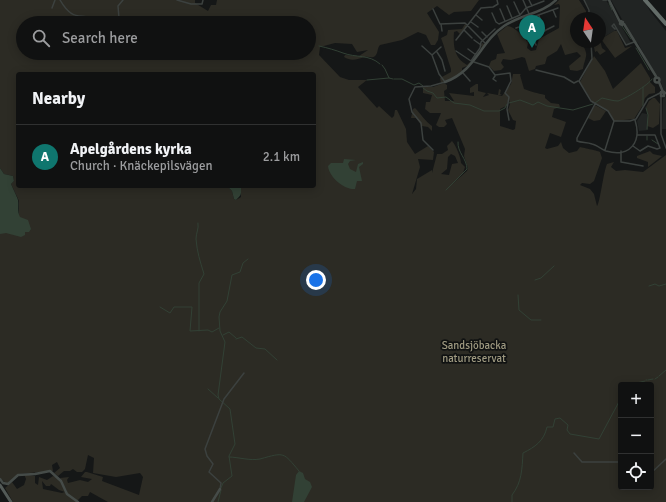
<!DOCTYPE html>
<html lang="en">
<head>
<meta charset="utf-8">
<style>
  :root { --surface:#101111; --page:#191a1a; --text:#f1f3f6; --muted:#9c9d9f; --line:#303131; --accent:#0f766e }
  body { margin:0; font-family:Signika,sans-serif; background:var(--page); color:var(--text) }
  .controls { position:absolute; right:12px; bottom:12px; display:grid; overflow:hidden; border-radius:4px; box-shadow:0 2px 10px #0003 }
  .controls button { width:36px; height:36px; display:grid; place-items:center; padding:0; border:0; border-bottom:1px solid var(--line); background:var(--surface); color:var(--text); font:20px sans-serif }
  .compass { position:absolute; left:570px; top:12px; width:36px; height:36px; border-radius:50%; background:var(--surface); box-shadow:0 2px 10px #0003; rotate:347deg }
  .you { position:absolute; left:316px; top:280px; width:14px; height:14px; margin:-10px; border:3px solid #fff; border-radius:50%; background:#1a73e8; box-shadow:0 0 0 6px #1a73e833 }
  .badge { display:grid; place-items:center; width:26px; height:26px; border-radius:50%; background:var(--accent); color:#fff; font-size:13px; font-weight:700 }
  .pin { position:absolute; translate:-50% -33px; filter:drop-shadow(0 1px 2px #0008) }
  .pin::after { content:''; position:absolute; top:21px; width:14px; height:12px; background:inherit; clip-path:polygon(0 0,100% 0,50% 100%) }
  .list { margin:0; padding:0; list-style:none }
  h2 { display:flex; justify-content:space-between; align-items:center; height:52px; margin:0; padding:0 16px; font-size:17px }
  h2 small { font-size:13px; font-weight:400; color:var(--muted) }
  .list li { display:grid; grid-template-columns:26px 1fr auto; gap:12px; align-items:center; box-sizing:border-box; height:64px; padding:0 16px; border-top:1px solid var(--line) }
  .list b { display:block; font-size:15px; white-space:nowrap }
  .list p { margin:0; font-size:13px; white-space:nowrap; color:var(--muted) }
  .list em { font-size:13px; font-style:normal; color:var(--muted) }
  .icon { flex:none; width:22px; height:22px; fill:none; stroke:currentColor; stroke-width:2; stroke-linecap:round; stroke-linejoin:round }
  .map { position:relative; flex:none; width:666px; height:502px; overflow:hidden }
  .search { position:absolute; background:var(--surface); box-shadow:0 2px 10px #0003; left:16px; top:16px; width:300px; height:44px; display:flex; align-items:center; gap:10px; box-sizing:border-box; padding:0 14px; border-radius:22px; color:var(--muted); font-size:15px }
  .panel { position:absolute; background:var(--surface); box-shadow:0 2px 10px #0003; left:16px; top:72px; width:300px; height:116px; border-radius:4px }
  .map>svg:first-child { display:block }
  .built { fill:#212423 }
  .green { fill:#2c2b24; fill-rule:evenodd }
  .water { fill:#324135 }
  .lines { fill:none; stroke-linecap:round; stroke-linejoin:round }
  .stream { stroke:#324135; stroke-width:1 }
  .street { stroke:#3c413f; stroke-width:1.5 }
  .secondary { stroke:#454b48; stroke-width:2.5 }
  .primary { stroke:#535a57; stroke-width:3 }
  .highway { stroke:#636c68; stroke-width:4 }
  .labels { text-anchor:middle; stroke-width:3.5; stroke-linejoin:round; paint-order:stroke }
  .park-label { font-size:11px; fill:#9f9a81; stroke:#101212 }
</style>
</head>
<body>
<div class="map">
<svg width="666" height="502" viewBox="0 0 666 502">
  <rect width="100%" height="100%" fill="#151717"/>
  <path class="built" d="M584 0H606L631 43 626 45 616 30 600 39V18H589L590 10Z
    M611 0H644L650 11 666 31V92L664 91 659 77 654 73 638 43 635 42Z
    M666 96V129H662L663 99Z
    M642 113 647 114 648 130 639 131 637 121Z"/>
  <path class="green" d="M0 0H195V3L208 11 211 5H216L217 0H479L471 11 454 12 449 15 437 6 427 13 439 32 438 40 435 45H431L426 35 418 32 402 40 380 45C377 48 378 54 375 56 372 59 368 56 365 57 357 59 352 62 344 57L345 55 359 56 368 50 357 52 352 44 335 43 320 47 319 55 340 77 349 80H367L358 87 377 108 379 106 392 118 394 116 395 110H397L406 129 407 142 415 154 428 146 434 152 433 160 418 159 420 167 412 194 416 189 417 179 432 170V173L437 154H442L448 150 447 146 452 141C456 145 461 158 461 163L465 167 463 173 451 185 467 171 468 168 464 156 465 149 452 118 445 120 447 124 444 127H439L436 125 441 113H430L425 109 426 102H430L432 95 423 93V87H433L444 83 447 85V89L444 91 445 101H454L449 93 474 96V92L470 93V88L476 84H478V91L486 93 483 97 489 95 487 93 498 95 499 89 501 90 500 94 502 95H498L502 96 511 84 513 74H521L520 75 524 89C532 92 537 93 545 95V98L551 103 559 104 560 107 554 109 552 117 566 122 561 137 550 133 545 148 547 149 558 146 561 142 563 148 569 153 577 151 580 147C584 148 599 151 600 152L602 158 594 181 590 184 582 183 580 185 590 189 594 194 597 206C600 203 603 174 607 164L614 162 611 167 616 171 625 170 643 172 666 155V502H108L90 492 88 496H82L76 502H13L5 488 12 482 17 489 24 485 26 479 24 474 35 476V483L38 485 39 477 47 480 53 476C60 477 63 485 65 492L59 490 51 484 50 486H46L42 481 43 489 62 493 67 491 60 478 69 477 67 480 68 483 80 480 88 482 92 479 81 477 85 472H87L103 477 102 481 139 495 143 477 140 473 116 477 93 473 94 458 88 455 85 469 82 472H77L73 469 70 471H64L58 476 54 473 60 468 57 462 52 465 53 471 18 474 7 484 0 478V216L6 223 19 215V201L11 184 14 181 13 176 4 174 0 168ZM23 23H309V53H23ZM18 74H314V186H241V197L236 200 234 199 232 191 227 186H18ZM509 99 510 104 508 110 513 120 516 121 515 129 513 130 500 126V109L506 106ZM451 154 455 156 458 163 452 164 449 175 441 174 447 169 448 157ZM621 385H651V487H621Z
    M559 0H579L586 11V18H576V42H581C590 56 585 56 583 69L577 71 570 70 569 66 581 56 577 52 565 55 561 44 557 51 547 57 545 64 536 66 535 69 529 71 525 58 522 57 511 60 503 59 501 63 504 67 501 70 494 71 489 66 491 61 496 59 497 54 505 53 497 34 507 26C514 26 524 37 528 43L527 48 531 51 536 50 539 39 559 28 560 6 559 4 554 5Z
    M465 24 467 26 460 34 457 31 454 32C453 46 454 58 467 65L470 62 472 63 481 49 482 43 486 45 472 64 462 68V73L441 83 440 78 451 72V69C447 58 445 48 441 38L447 35 448 30 462 29Z
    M614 31H617L625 48 632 46 615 58 601 39Z
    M600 40 602 48 606 51 600 55 597 51 595 52 593 42H600Z
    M594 56 605 71 613 89 641 63 650 78V82L655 87V93L649 94 645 98 643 105 634 119 614 121 609 112 592 101 580 82Z
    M653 98H655L660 104 659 124 653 128 647 126 648 115 646 107 649 101Z
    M595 105 606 111 600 120 594 121 588 118Z
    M415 108C421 114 425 121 432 126V131L428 127 422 126 416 118H411L413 109Z
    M650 151 653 154 662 156 648 167V162L637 158V156Z"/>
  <path class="water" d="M344 159 356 160 350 161 348 164 350 169 356 172 358 164 363 162V164L359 167 362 181H357L355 189C344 190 329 177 328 166L331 163H343Z
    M0 168 4 174 13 176 14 181 11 184C12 186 18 199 18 200 19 205 17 211 20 217L28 220 31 229 29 232H25V235L21 237 6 233 0 234Z
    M227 186H241C241 195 242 194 236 200L234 199 232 191Z
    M299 471 303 473 305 479 310 482 312 487 304 502H292L296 475Z"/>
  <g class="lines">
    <path class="stream" d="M609 3 612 10
      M622 26 631 39
      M319 46C328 48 335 50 343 53 356 58 369 54 380 64
      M636 48 649 70
      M382 65 385 69 389 78 393 79
      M394 79H402L414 85 419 83 423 86
      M367 80 389 78
      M423 88 427 91 433 93 437 98 446 97 454 103 470 105 484 111H499L505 108 507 104
      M509 103 520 100 533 105 538 102 547 106 573 110 593 104
      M595 103 602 98C607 99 613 101 618 101 623 100 649 85 652 79
      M643 106V87
      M646 108 648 115 647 129
      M647 136V140
      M652 140 658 144
      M446 190 467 169C467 159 457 152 458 142
      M198 223C199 229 196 233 196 239 197 252 200 261 204 274L199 283V331
      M535 280 541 278 554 266
      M649 286 655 284 659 286 666 284
      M518 295 519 310 531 320H541
      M160 307 170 313 174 307H192L190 331 208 330 212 332 219 328
      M223 335 229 332 236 338
      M236 339 242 337 256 348 265 349 277 360
      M659 376 666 370
      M655 379 658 377
      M646 380H647
      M648 380 653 379
      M628 385 645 381
      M208 389 218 398
      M229 457C238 457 250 461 260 459 285 452 283 452 299 471
      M221 488 223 483 232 476 229 456 235 444 230 409 219 399 218 395 225 342 220 331 219 317 220 312 227 301 232 275 240 272 243 263 248 259
      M218 502 221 490
      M512 502V495C522 482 522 469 523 453 535 447 544 441 547 427H553L555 419 560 418 568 425 567 430 570 434 599 439 621 398"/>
    <path class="street" d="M60 0C75 26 83 9 98 23
      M177 0 191 4H202L203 0
      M523 0 530 16 528 26 536 45
      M529 0 532 6
      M584 0 589 10V18
      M603 0H607
      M514 2 520 15
      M507 6 512 18
      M52 8 55 0
      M526 8 544 1
      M433 9 440 24 465 23 486 44
      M500 9 505 21
      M553 10 556 17
      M492 13 496 22 499 24 520 15 526 8
      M476 15 482 20
      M539 16 545 31
      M530 18 558 8
      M531 20 538 34
      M471 22 478 27
      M116 23 119 18 118 6 123 0
      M441 24 442 31
      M614 24 626 45 634 42
      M614 24 612 26 615 29
      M516 28 528 24
      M464 30 472 38
      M482 32 487 37
      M522 34 530 31
      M532 37 554 26
      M456 40 481 8 493 7 498 4 497 0
      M474 40 481 45
      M528 41 533 39
      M422 46 432 55 439 74 445 82 431 86 415 87 409 99 412 112 421 123 423 140 433 150
      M468 49 476 55
      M456 51 471 61 480 48 481 42 495 29
      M437 52 442 60 445 71
      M123 53 128 57
      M432 55 441 47
      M474 62 489 67 495 75 510 73 511 81 505 93 509 97 507 109 509 120
      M536 70 564 77 574 83 578 81
      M463 73 470 81
      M495 76 493 79 496 81
      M579 81 591 101 608 111 614 121H630L636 119 648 99 660 93
      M579 81 592 59 591 42
      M661 97V134L666 148
      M595 104 577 138V141C582 143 587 142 592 144 597 145 601 149 606 151 630 158 642 142 635 120
      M633 146 640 151 648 146 657 149 660 148 655 135H637
      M605 150 614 121
      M621 151V162L643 166
      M574 453 582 462H621
      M651 473 666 459
      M220 489 221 483 209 472 213 464 207 456 205 449 224 399 244 373"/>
    <path class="secondary" d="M609 0 620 22
      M621 21 623 22 622 25 620 24Z
      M624 24 657 78
      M654.5 80a2.5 2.5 0 1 1 5 0a2.5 2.5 0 1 1-5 0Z
      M445 82C476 71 480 42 504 26 520 15 543 13 556 0
      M659 82 663 92
      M664 92V96H661V92L666 93
      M0 479 3 483 8 484 18 475 35 474 50 471 61 481 67 494 78 502
      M212 502 220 489"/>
    <path class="primary" d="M0 485 11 502"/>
    <path class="highway" d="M645 0 666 24"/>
  </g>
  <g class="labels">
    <g class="park-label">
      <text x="474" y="349">Sandsjöbacka<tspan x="474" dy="13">naturreservat</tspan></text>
    </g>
  </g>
</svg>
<div class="controls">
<button>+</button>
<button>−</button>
<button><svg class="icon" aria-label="locate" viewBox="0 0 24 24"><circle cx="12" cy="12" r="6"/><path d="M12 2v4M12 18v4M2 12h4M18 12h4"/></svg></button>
</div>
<svg class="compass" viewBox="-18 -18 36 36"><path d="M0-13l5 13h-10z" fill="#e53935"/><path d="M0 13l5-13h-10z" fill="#9c9d9f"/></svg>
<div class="you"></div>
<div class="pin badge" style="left:532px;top:48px">A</div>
<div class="search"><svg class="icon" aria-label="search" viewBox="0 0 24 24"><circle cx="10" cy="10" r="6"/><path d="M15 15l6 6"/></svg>Search here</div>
<section class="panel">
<h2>Nearby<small></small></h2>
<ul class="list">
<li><span class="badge">A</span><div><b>Apelgårdens kyrka</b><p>Church · Knäckepilsvägen</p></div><em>2.1 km</em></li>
</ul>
</section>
</div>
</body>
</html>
